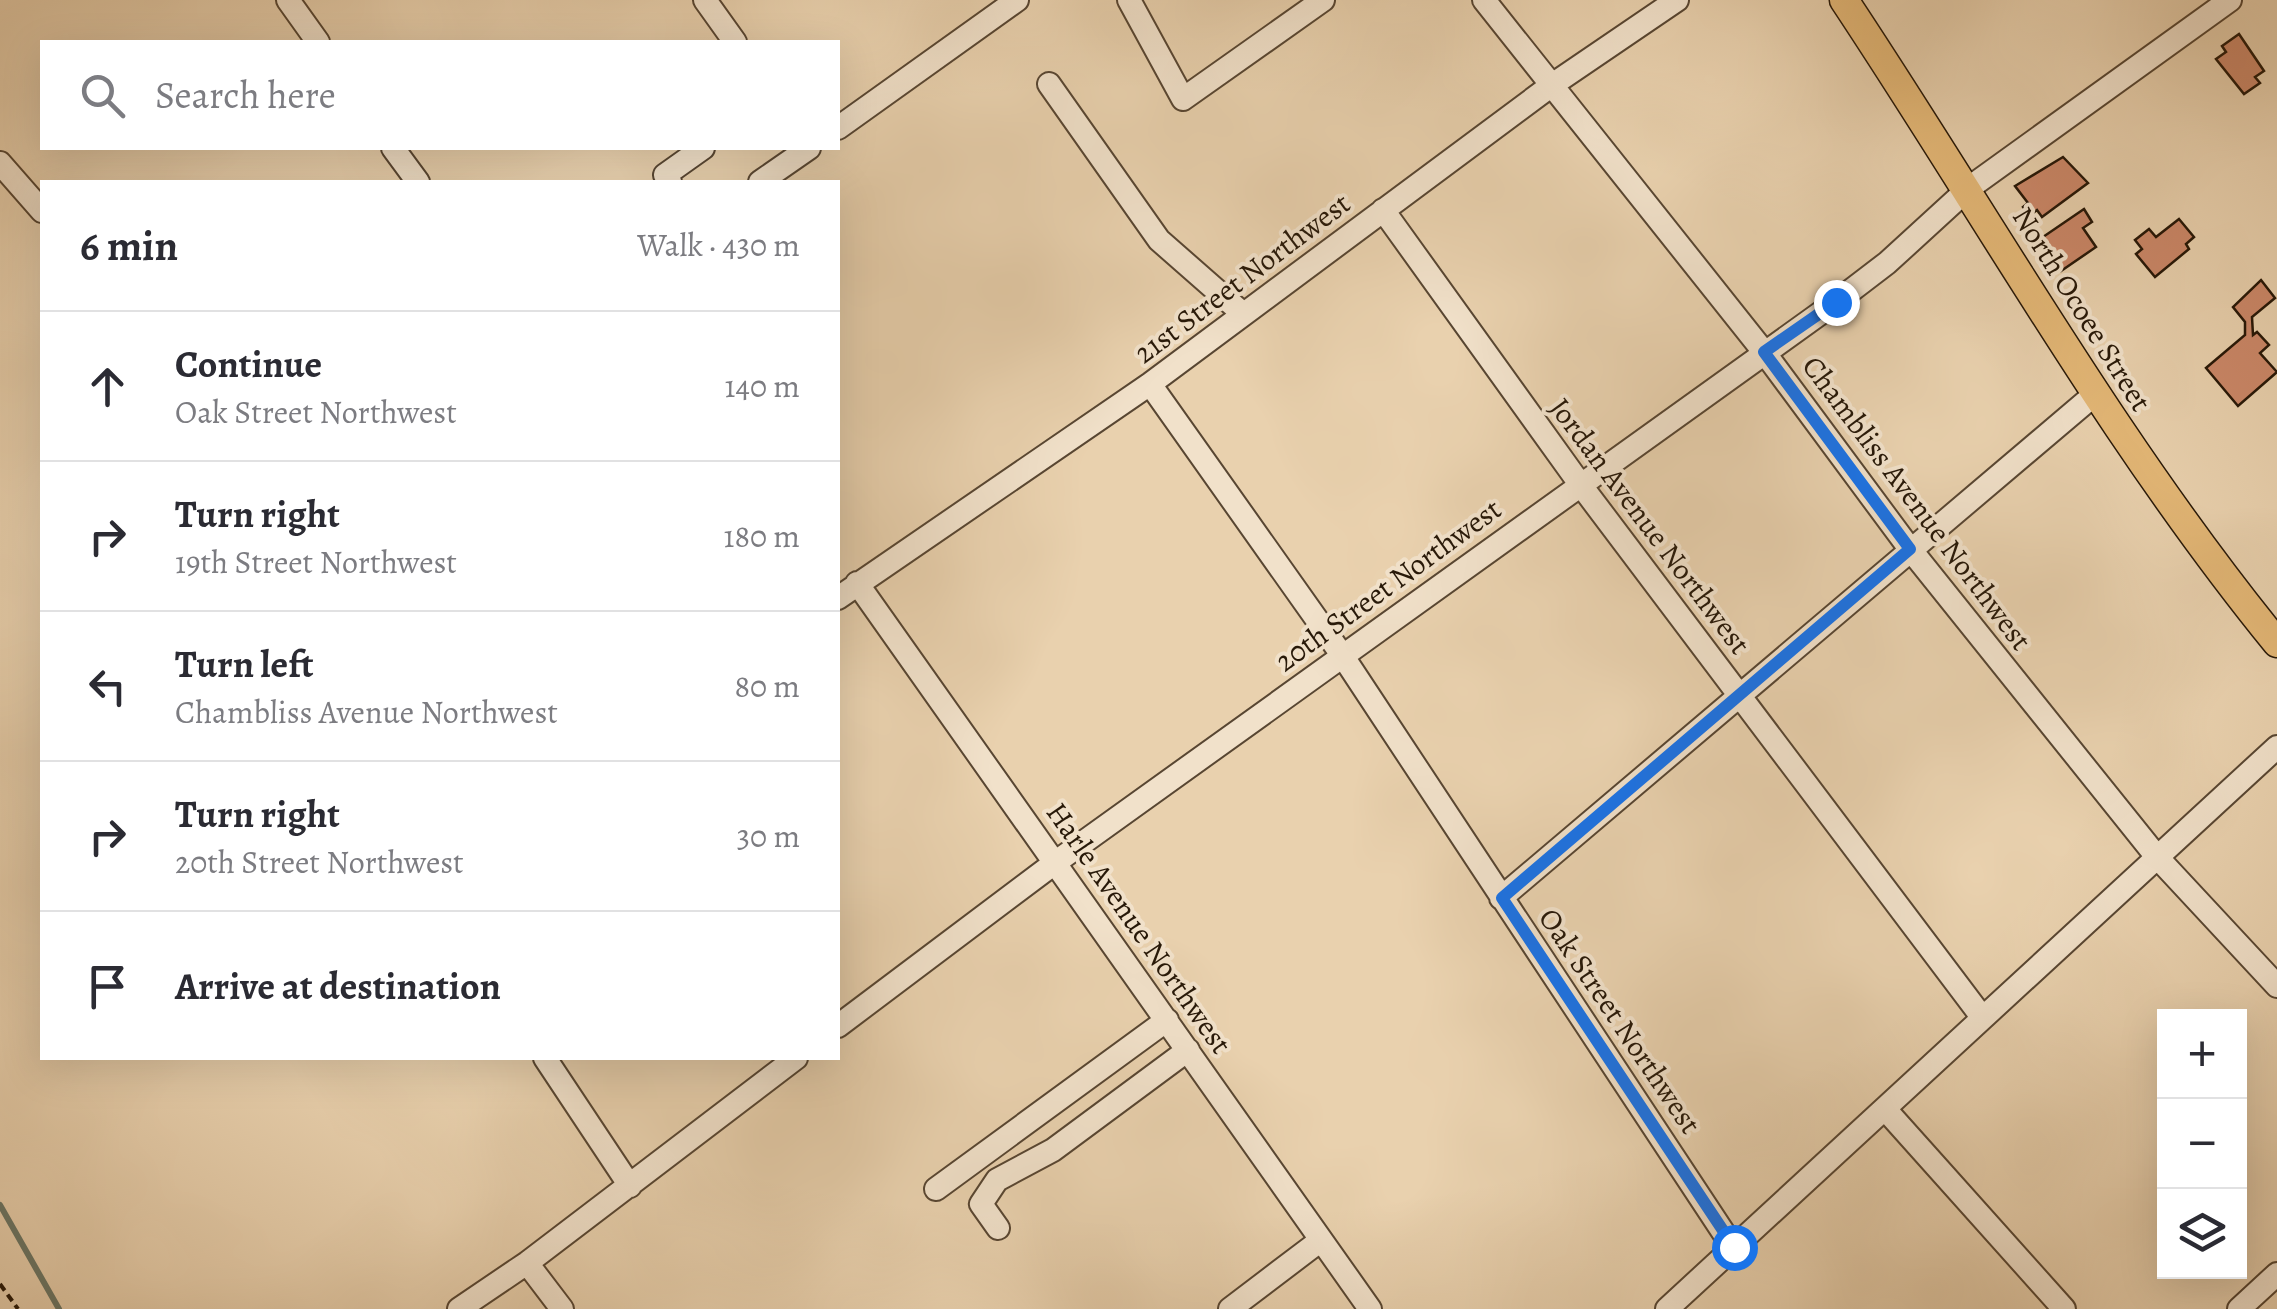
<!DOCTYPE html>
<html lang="en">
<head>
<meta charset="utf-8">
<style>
  :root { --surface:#fff; --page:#f7f7f7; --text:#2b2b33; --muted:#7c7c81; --line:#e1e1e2 }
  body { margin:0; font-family:Alegreya,serif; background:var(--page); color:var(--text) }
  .controls { position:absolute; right:30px; bottom:30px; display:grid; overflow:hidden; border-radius:0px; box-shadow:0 10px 40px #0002 }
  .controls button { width:90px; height:90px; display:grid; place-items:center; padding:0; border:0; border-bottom:2px solid var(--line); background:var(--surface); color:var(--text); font:50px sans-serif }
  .stop { position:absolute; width:30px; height:30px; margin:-22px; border:8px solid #1a73e8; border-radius:50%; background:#fff }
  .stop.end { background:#1a73e8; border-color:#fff; box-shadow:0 2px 10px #0008 }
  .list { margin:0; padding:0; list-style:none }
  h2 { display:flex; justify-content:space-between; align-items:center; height:130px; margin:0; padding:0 40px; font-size:42px }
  h2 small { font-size:32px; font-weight:400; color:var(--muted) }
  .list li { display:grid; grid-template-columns:65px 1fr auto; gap:30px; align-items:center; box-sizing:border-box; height:150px; padding:0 40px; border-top:2px solid var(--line) }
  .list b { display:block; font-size:38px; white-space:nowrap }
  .list p { margin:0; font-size:32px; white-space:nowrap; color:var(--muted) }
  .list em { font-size:32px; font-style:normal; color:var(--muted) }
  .icon { flex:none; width:55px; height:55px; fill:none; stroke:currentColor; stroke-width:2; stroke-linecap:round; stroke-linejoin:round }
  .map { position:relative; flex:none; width:2277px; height:1309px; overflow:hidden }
  .search { position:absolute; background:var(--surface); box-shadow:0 10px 40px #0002; left:40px; top:40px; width:800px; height:110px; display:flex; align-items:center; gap:25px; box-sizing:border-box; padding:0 35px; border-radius:0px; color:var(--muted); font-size:38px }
  .panel { position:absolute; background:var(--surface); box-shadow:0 10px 40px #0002; left:40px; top:180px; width:800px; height:880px; border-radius:0px }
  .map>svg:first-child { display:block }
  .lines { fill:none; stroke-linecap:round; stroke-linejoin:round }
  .stream { stroke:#6b7767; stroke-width:6 }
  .building { fill:#cb8869; stroke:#271808; stroke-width:2.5 }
  .minor-casing { stroke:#584632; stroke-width:26 }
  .major-casing { stroke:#271808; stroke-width:31 }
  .path { stroke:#271808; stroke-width:4; stroke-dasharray:8 5; stroke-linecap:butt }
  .minor { stroke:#f1e1ca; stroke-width:22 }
  .major { stroke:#e4b877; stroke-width:28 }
  .route { stroke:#1a73e8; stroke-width:12 }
  .labels { text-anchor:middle; stroke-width:8; stroke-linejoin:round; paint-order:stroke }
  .street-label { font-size:30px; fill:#271808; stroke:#f1e1ca }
</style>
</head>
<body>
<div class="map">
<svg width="2277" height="1309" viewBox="0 0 2277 1309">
  <rect width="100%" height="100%" fill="#e9d1ae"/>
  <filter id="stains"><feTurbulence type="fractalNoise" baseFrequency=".002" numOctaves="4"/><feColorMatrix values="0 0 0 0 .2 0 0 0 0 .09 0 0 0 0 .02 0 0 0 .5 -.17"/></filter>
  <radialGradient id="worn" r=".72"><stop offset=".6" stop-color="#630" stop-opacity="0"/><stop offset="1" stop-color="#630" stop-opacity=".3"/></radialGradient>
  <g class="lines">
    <path class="stream" d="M0 1205 59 1309"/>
  </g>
  <path class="building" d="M2239 34 2264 71 2255 77 2260 83 2244 94 2216 59 2226 52 2222 46Z
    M2063 157 2088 183 2042 217 2037 210 2029 216 2023 207 2028 203 2015 186Z
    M2084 209 2092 222 2083 228 2096 247 2061 271 2040 239Z
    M2179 219 2194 237 2186 244 2189 249 2155 277 2136 254 2142 249 2135 240 2149 229 2156 237Z
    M2261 280 2275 298 2252 317 2253 335 2257 332 2269 345 2260 353 2277 372 2238 406 2206 368 2245 335V322L2233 307Z"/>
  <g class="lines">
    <defs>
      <path id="minor" d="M288 0 318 42
        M705 0 735 42
        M1129 0 1183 99 1323 0
        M1484 0 1764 352 1910 549 2157 857 2277 986
        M1049 84 1159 240 1241 312
        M838 128 1017 0
        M393 148 418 182
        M0 163 42 211
        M670 182 665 175 703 148
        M760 182 809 148
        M1383 210 1580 484 1982 1017
        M1150 384 1342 655 1733 1247
        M857 583 1370 1309
        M838 598 1150 384 1552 85 1677 0
        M1501 898 2094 395
        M838 1026 1056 862 1836 302 1887 263 1969 188 2230 0
        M545 1058 630 1186
        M1885 1109 2064 1309
        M936 1189 1167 1020
        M998 1228 981 1204 997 1180 1053 1150 1188 1050
        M527 1263 562 1309
        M459 1309 527 1263 796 1058
        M1230 1309 1321 1240
        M1667 1309 2277 747
        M2239 1309 2277 1274"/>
      <path id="major" d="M1844 0C1987 215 2113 442 2277 643"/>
    </defs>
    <use href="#minor" class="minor-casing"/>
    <use href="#major" class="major-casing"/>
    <path class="path" d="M0 1284 18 1309"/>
    <use href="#minor" class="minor"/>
    <use href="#major" class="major"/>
  </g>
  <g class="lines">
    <path class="route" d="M1734 1247 1502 898 1910 549 1764 352 1836 302"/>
  </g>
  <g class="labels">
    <g class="street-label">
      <text transform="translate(1242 278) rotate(-37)" y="10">21st Street Northwest</text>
      <text transform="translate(2082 309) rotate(58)" y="10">North Ocoee Street</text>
      <text transform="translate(1917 503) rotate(53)" y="10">Chambliss Avenue Northwest</text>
      <text transform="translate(1650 526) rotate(53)" y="10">Jordan Avenue Northwest</text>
      <text transform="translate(1388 585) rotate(-36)" y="10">20th Street Northwest</text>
      <text transform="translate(1139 928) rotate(55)" y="10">Harle Avenue Northwest</text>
      <text transform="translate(1620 1021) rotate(56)" y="10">Oak Street Northwest</text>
    </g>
  </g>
  <rect width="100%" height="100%" filter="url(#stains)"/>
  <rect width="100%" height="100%" fill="url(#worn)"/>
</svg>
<div class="controls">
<button>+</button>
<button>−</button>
<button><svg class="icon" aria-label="layers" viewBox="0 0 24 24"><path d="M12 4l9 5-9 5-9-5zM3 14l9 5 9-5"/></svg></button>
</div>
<div class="stop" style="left:1734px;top:1247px"></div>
<div class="stop end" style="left:1836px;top:302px"></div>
<div class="search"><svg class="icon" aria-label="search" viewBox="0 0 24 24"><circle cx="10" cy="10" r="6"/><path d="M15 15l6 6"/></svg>Search here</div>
<section class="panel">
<h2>6 min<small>Walk · 430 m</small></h2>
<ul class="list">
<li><svg class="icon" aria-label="ahead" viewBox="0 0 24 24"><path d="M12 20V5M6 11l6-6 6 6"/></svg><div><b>Continue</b><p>Oak Street Northwest</p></div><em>140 m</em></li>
<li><svg class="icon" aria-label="right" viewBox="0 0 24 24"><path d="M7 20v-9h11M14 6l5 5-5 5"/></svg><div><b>Turn right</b><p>19th Street Northwest</p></div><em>180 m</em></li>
<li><svg class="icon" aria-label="left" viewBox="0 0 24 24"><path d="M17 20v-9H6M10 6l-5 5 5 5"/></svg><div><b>Turn left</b><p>Chambliss Avenue Northwest</p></div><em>80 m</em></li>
<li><svg class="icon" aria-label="right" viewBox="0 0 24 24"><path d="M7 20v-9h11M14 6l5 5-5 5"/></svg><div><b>Turn right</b><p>20th Street Northwest</p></div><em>30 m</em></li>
<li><svg class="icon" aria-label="arrive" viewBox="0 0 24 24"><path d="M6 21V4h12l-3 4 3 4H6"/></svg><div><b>Arrive at destination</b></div></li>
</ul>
</section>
</div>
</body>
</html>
